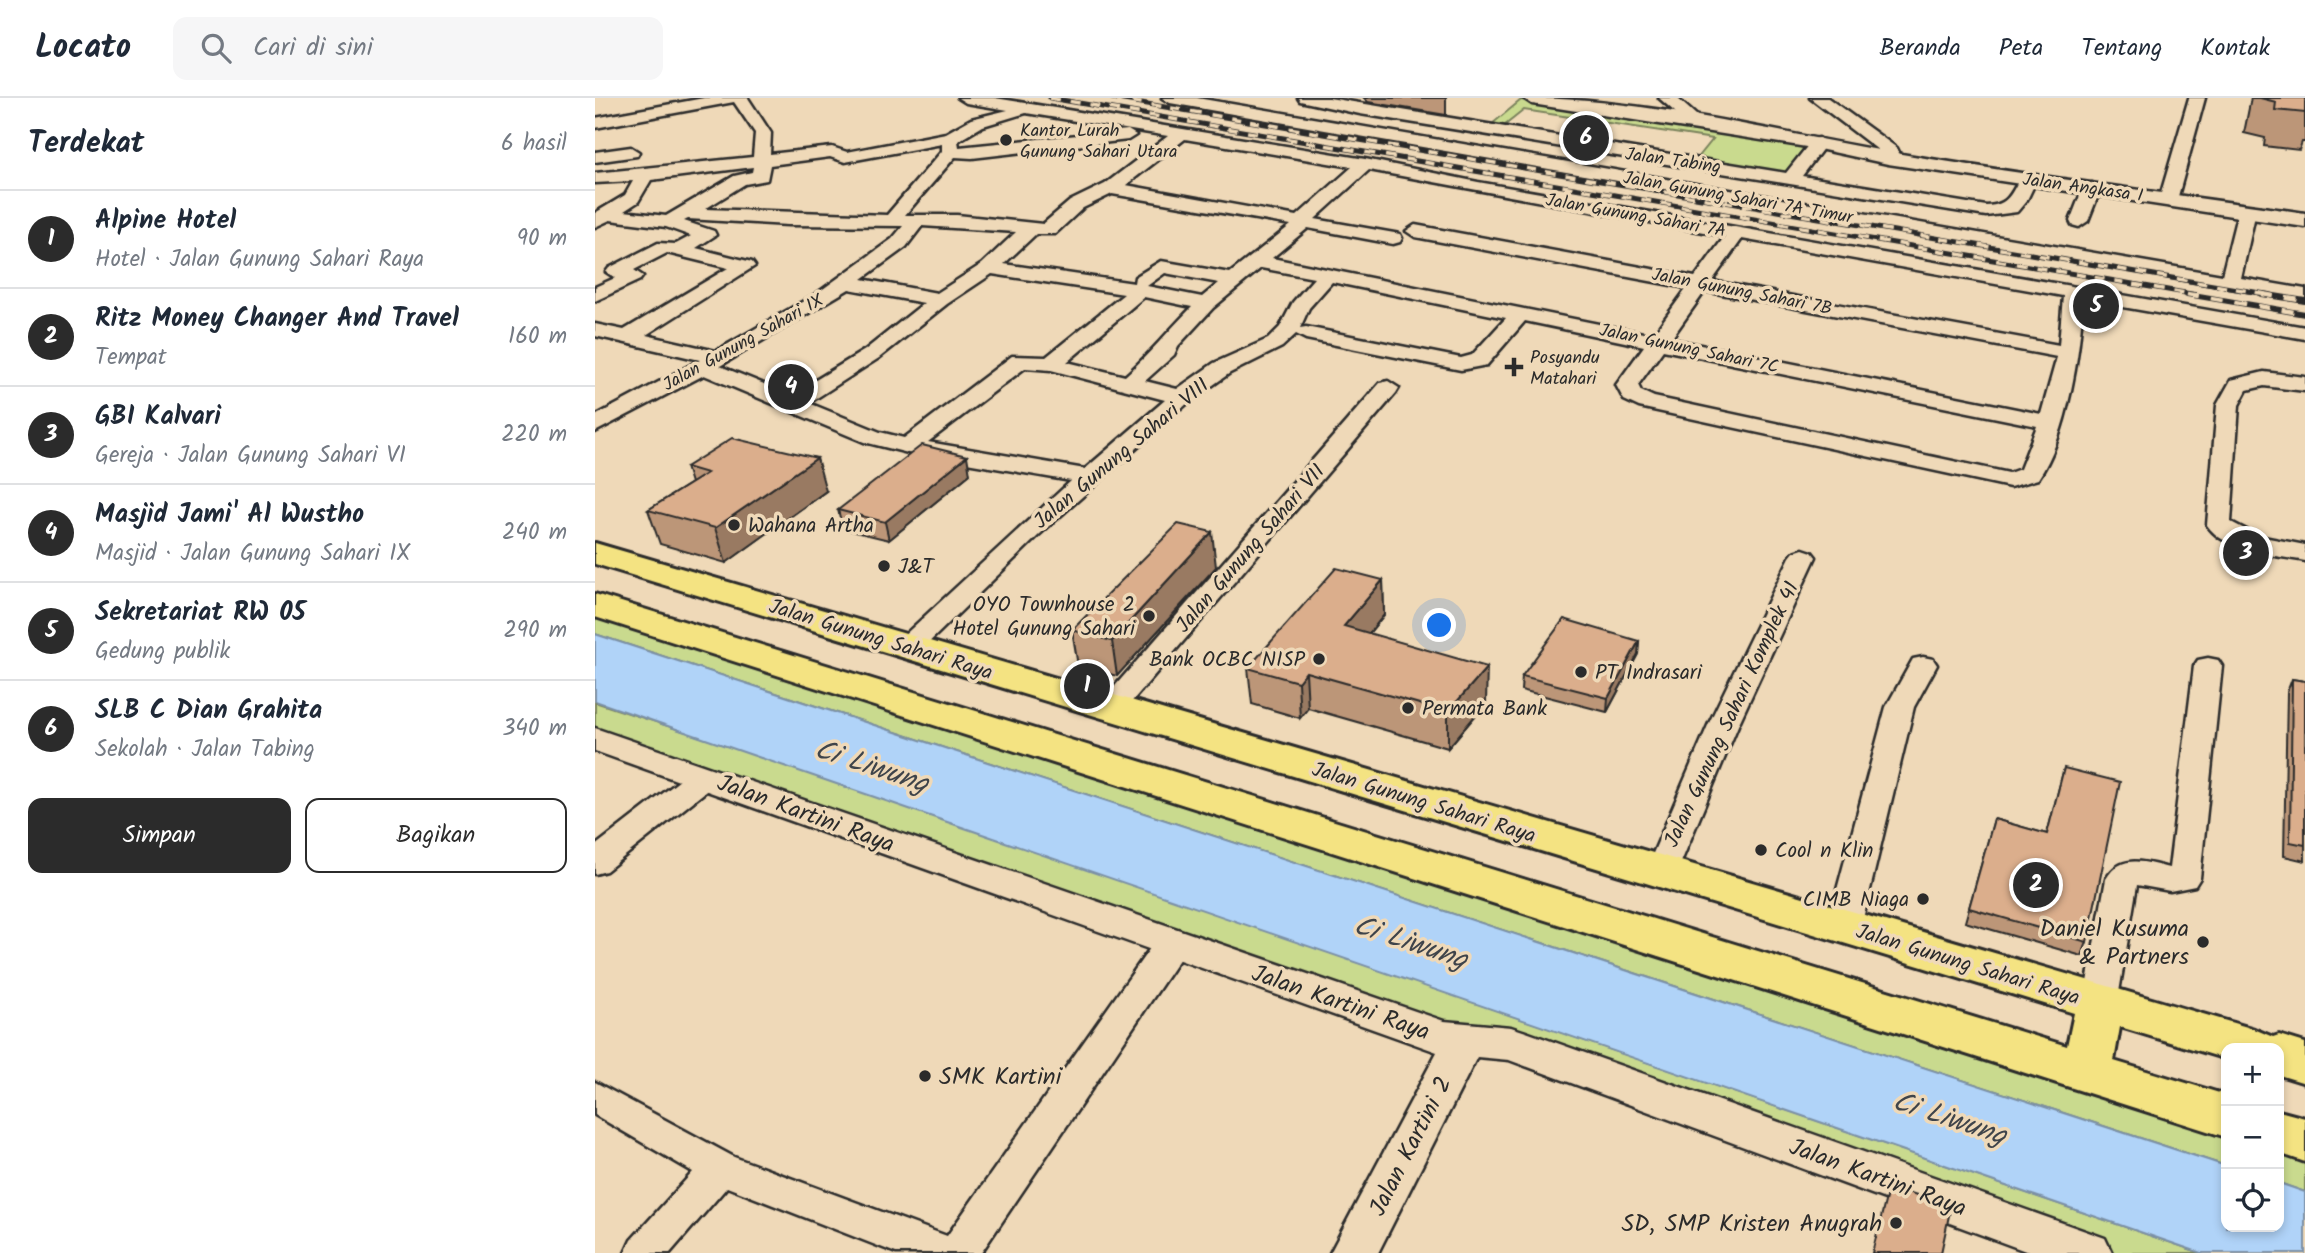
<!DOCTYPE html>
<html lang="id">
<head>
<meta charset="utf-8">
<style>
  :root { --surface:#fff; --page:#f6f6f7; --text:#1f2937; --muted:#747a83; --line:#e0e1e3; --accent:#2b2b2b }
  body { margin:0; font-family:Kalam,sans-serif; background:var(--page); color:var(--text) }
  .controls { position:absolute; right:21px; bottom:21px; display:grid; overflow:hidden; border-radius:14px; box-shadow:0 4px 10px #0003 }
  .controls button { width:63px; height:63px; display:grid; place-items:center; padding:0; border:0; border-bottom:2px solid var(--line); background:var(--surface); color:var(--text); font:35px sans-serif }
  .you { position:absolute; left:845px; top:528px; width:24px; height:24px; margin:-18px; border:5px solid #fff; border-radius:50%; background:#1a73e8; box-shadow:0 0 0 10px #1a73e833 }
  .badge { display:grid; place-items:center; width:46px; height:46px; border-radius:50%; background:var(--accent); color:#fff; font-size:23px; font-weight:700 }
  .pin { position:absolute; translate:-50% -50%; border:4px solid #fff; box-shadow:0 2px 7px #0006 }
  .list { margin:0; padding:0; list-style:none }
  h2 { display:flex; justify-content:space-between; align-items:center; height:91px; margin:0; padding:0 28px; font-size:30px }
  h2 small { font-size:23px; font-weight:400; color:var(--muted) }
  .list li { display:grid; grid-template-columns:46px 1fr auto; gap:21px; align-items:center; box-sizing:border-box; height:98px; padding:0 28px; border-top:2px solid var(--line) }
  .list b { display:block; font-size:26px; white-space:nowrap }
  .list p { margin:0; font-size:23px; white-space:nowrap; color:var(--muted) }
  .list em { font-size:23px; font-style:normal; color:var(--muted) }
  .actions { display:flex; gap:14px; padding:21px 28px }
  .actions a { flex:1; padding:16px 0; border:2px solid var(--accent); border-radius:14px; text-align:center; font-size:24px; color:var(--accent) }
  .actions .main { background:var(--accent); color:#fff }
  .icon { flex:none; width:38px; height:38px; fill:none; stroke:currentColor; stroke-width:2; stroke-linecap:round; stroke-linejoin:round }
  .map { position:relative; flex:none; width:1710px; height:1155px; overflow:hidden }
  header { display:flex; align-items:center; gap:42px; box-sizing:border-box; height:98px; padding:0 35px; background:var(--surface); border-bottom:2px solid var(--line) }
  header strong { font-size:33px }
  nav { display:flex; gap:38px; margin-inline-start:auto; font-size:24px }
  .search { width:490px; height:63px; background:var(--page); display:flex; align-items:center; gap:18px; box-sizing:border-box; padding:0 24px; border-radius:14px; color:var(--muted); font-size:26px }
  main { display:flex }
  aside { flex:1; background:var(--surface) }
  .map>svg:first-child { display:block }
  .green { fill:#c9da8e; stroke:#7a825c; stroke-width:2 }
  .water { fill:#b0d3f8; stroke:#7b90a6; stroke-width:2 }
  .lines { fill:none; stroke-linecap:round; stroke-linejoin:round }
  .minor-casing { stroke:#2b2b2b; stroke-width:5 }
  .tertiary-casing { stroke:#2b2b2b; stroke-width:5 }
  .primary-casing { stroke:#2b2b2b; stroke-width:6 }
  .minor { fill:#efd9b8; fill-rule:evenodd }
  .tertiary { fill:#efd9b8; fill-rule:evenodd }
  .primary { fill:#f4e382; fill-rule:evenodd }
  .rail-far1-casing { stroke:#2b2b2b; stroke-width:5 }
  .rail-casing { stroke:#2b2b2b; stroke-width:6 }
  .rail-far1 { stroke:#efd9b8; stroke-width:3.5; stroke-dasharray:10; stroke-linecap:butt }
  .rail { stroke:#efd9b8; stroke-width:4.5; stroke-dasharray:12; stroke-linecap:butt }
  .wall { fill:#bc9678; stroke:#2b2b2b; stroke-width:2 }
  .shaded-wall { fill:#997a62; stroke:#2b2b2b; stroke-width:2 }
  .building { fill:#dbae8c; stroke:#2b2b2b; stroke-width:2 }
  .poi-dot { fill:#2b2b2b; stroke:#efd9b8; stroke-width:2.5 }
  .labels { text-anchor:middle; stroke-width:7; stroke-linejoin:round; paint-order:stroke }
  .far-poi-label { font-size:18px; fill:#2b2b2b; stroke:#efd9b8; text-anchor:start }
  .far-street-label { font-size:18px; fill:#2b2b2b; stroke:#efd9b8 }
  .street-label { font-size:21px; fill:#2b2b2b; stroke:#efd9b8 }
  .poi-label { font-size:21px; fill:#2b2b2b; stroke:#efd9b8; text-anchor:start }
  .near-street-label { font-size:24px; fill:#2b2b2b; stroke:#efd9b8 }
  .near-poi-label { font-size:24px; fill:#2b2b2b; stroke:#efd9b8; text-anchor:end }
  .near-water-label { font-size:28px; font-style:italic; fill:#3f444a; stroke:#efd9b8 }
</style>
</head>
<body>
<header>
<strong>Locato</strong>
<div class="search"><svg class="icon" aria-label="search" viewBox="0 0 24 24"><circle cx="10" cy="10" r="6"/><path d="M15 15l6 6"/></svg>Cari di sini</div>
<nav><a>Beranda</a><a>Peta</a><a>Tentang</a><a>Kontak</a></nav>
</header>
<main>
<aside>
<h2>Terdekat<small>6 hasil</small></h2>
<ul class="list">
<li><span class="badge">1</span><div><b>Alpine Hotel</b><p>Hotel · Jalan Gunung Sahari Raya</p></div><em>90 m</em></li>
<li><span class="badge">2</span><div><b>Ritz Money Changer And Travel</b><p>Tempat</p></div><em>160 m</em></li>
<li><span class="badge">3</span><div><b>GBI Kalvari</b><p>Gereja · Jalan Gunung Sahari VI</p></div><em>220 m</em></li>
<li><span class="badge">4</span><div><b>Masjid Jami' Al Wustho</b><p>Masjid · Jalan Gunung Sahari IX</p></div><em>240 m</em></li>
<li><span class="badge">5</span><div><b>Sekretariat RW 05</b><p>Gedung publik</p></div><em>290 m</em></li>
<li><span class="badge">6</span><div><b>SLB C Dian Grahita</b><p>Sekolah · Jalan Tabing</p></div><em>340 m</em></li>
</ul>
<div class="actions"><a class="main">Simpan</a><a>Bagikan</a></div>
</aside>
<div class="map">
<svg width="1710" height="1155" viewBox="0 0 1710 1155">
  <rect width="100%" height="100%" fill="#efd9b8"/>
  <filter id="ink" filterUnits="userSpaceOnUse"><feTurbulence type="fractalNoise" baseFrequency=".0143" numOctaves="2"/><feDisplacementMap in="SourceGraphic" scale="14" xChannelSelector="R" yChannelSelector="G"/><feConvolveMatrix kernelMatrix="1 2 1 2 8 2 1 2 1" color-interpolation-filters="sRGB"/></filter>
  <g filter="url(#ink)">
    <path class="green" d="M926 2 1213 45 1190 75 1102 61 1118 41 929 12 909 28 897 26Z
      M0 507 1631 1018V1068L0 536Z
      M0 604 161 657 1606 1155H1493L0 641Z
      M1684 1034 1710 1042V1094L1684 1085Z"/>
    <path class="water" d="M0 536 1631 1068V1129H1684V1085L1710 1094V1155H1606L0 603Z"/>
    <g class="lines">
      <defs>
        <path id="minor" d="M109 0H153L176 35 175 56 237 49 252 54 351 35 376 21 413 12 371 5 363 0H400L770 61 883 84 1710 229V241L1488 202C1485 253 1473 338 1443 381L1415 389 1044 309 1029 302 1021 287 1049 248 930 223 892 267 866 272 711 241 701 236 687 249 635 275 594 304 444 437 323 555H303L299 549 303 543 476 383 313 355 269 344 109 277 0 334V318L105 262 0 238V226L29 232 133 170 72 155 39 172 48 178 45 182 0 203V189L20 180 11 174 14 170 63 145 81 146 96 138 71 129 15 122 0 129V115L30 97 38 83 0 85V75L158 59 160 35 139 4 0 30V20ZM431 15 573 38 510 86 475 103 448 126 362 117H310L360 59 377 60 533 42 541 37 533 32 364 49 363 43 388 28ZM590 41 757 69 702 118 531 87ZM347 46V53L292 117 110 111 150 86 172 82 175 67 235 59 250 64ZM158 69 157 74 139 78 71 118 29 113 43 104 56 82ZM774 72 1130 138 1100 179 820 127 811 133 820 139 1092 190 1058 237 677 160 713 130 798 146 805 144 807 140 805 136 720 121ZM517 96 696 127 635 175 566 163 540 179 539 185 409 166 441 136H460L488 110ZM93 121 193 127 308 128 297 141 221 196 121 253 51 237 160 168 157 164 101 150 121 137 119 133 89 123ZM327 128 421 134 387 166 342 195 267 181 311 149ZM1147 141 1468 198 1464 247 1117 183ZM666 170 719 180 698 204 685 229 673 241 619 265 582 291 550 283 579 257 583 248 618 210ZM570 175 624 185 607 199 552 188ZM397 176 529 196 451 259 417 258 309 340 285 334 214 305 284 260 352 206ZM737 184 911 220 877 257 866 260 711 229 705 230 714 210ZM254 191 329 205 270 252 196 297 125 268ZM1110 193 1462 259 1446 316 1076 241ZM549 199 597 209C573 233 555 256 530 278L472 264ZM1068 252 1442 328 1425 371 1414 375 1059 299 1046 293 1043 287ZM430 270 456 272 570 302 490 371 333 344Z
          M567 0H602L1627 177 1643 113 1652 108 1661 113 1646 180 1710 191V203L575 5Z
          M703 0H734L1191 75 1218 41 1224 40 1232 45 1207 78 1391 108C1415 107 1415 96 1427 77H1439L1442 81 1432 102 1422 114 1391 118 765 16 705 3Z
          M1064 0H1082L1110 25 1102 30 1096 28Z
          M1215 0H1233L1302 50 1304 54 1299 64H1287L1284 60 1287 55Z
          M1594 0H1610L1582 102 1573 107 1564 102Z
          M36 49 44 54 42 58 0 64V54Z
          M1497 85 1506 90 1493 123 1484 129 1477 127 1475 123 1488 90Z
          M1669 274 1710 279V293L1669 288 1652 292 1644 307 1636 424 1663 438 1710 447V463C1680 457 1631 455 1612 427L1622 307 1636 282Z
          M793 283 804 290 801 295 526 616 516 619 506 616 502 610 506 604 785 285Z
          M1208 451 1217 454 1221 459 1144 625 1082 774 1077 782 1066 785 1055 782 1050 774 1114 625 1195 459 1199 454Z
          M1328 559 1338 561 1342 567 1319 609 1266 829 1261 838 1249 841 1237 838 1232 829 1291 609 1318 561Z
          M1613 560 1623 562 1627 568 1605 780 1600 788 1575 793 1542 787 1522 906 1517 915 1505 919 1493 915 1488 906 1511 781C1526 755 1550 764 1574 770L1599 568 1603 562Z
          M109 669 120 672 124 679 120 686 11 773 0 776V748L98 672Z
          M577 833 589 836 594 845 589 854 386 1155H301L132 1089 75 1155H30L36 1142 98 1074 0 1017V984L139 1059 352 1138 565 836Z"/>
        <path id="tertiary" d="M928 0C1047 0 1177 34 1295 54 1433 78 1572 95 1710 115V129L1293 66 1224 51 937 6Z
          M0 630 849 923 916 929 931 934 1510 1140 1517 1155H1436L914 962 882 959 783 1155H735L842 954 0 653Z"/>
        <path id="primary" d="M0 445 1659 931 1678 939 1684 937 1710 945V985L1684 977V950H1631V961L1525 929 1519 963 1631 997V1039L0 519V496L1472 948 1479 915 0 466Z
          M1684 1013 1710 1020V1064L1684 1055Z"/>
      </defs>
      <use href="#minor" class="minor-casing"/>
      <use href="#tertiary" class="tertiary-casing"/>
      <use href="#primary" class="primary-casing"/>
      <use href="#minor" class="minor"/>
      <use href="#tertiary" class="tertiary"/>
      <use href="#primary" class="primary"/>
      <defs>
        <path id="rail-far1" d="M455 0 1602 197
          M517 0 1677 197"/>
        <path id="rail" d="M1592 196 1710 216
          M1667 196 1710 203"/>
      </defs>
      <use href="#rail-far1" class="rail-far1-casing"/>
      <use href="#rail" class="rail-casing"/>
      <use href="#rail-far1" class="rail-far1"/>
      <use href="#rail" class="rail"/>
    </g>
    <path class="wall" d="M769 0H851V17L773 4Z
      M1656 0H1710V44H1707L1704 52 1669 48 1670 40 1649 35Z
      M91 369 231 393 131 465 65 446 53 412 96 385Z
      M375 376 294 442 248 431 243 412Z
      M621 469 522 578 483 568 477 532Z
      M788 482 789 517 774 535 891 605 853 650 713 610 705 620 657 606 653 570Z
      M1044 543 1043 556 1012 614 926 592 927 578Z
      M1697 581 1710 583V763L1689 758 1692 594Z
      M1469 670 1492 844 1487 858 1370 824 1399 721 1452 736Z"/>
    <path class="shaded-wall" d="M372 358 375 376 294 442 290 424Z
      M222 360 231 393 131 465 120 430Z
      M617 434 621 469 522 578 517 543Z
      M788 482 789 517 751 564 749 528Z
      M1044 543 1043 556 1012 614 1013 600Z
      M892 569 891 605 853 650V614Z
      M711 574 713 610 705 620 703 584Z"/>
    <path class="building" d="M1665 0H1710V15L1680 12 1681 4Z
      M137 340 222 360 120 430 53 412 112 375 91 369Z
      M327 347 372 358 290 424 243 412Z
      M583 426 617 434 517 543 477 532Z
      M741 470 788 482 749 528 892 569 853 614 711 574 703 584 653 570Z
      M969 521 1044 543 1013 600 927 578Z
      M1697 581 1710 583V747L1695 744Z
      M1469 670 1525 684 1492 844 1374 810 1399 721 1452 736Z
      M1294 1088 1356 1108 1346 1155H1277Z"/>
  </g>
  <g class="poi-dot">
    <circle cx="411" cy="42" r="7"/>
    <path d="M915.5 258.5h7v7h7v7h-7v7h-7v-7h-7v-7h7z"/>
    <circle cx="139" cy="427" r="7"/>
    <circle cx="289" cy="468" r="7"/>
    <circle cx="554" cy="518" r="7"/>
    <circle cx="724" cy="561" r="7"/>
    <circle cx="986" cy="574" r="7"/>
    <circle cx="813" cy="610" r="7"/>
    <circle cx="1166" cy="752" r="7"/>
    <circle cx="1328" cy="801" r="7"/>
    <circle cx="1608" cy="844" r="7"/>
    <circle cx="330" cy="978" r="7"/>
    <circle cx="1301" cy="1125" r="7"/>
  </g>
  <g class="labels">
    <g class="far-poi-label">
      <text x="425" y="38">Kantor Lurah<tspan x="425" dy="21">Gunung Sahari Utara</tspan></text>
      <text x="935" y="265">Posyandu<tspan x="935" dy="21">Matahari</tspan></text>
    </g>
    <g class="far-street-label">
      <text transform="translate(1078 62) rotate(8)" y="6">Jalan Tabing</text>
      <text transform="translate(1488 89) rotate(8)" y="6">Jalan Angkasa I</text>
      <text transform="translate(1143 99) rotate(10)" y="6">Jalan Gunung Sahari 7A Timur</text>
      <text transform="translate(1041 117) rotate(10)" y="6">Jalan Gunung Sahari 7A</text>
      <text transform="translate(1147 193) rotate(11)" y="6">Jalan Gunung Sahari 7B</text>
      <text transform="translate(148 244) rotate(-29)" y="6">Jalan Gunung Sahari IX</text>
      <text transform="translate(1094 250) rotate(12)" y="6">Jalan Gunung Sahari 7C</text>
    </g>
    <g class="street-label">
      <text transform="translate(526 355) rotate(-40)" y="7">Jalan Gunung Sahari VIII</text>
      <text transform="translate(655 450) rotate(-49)" y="7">Jalan Gunung Sahari VII</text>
      <text transform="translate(286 541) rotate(17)" y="7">Jalan Gunung Sahari Raya</text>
      <text transform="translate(1136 616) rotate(-65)" y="7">Jalan Gunung Sahari Komplek 41</text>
      <text transform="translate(829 704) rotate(17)" y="7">Jalan Gunung Sahari Raya</text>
      <text transform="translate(1373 866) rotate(17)" y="7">Jalan Gunung Sahari Raya</text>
    </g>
    <g class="poi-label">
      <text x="153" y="434">Wahana Artha</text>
      <text x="303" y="475">J&amp;T</text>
      <text x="540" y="513" text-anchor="end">OYO Townhouse 2<tspan x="540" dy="24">Hotel Gunung Sahari</tspan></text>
      <text x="710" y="568" text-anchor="end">Bank OCBC NISP</text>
      <text x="1000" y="581">PT Indrasari</text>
      <text x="827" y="617">Permata Bank</text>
      <text x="1180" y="759">Cool n Klin</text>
      <text x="1314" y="808" text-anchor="end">CIMB Niaga</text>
    </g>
    <g class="near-street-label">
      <text transform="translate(211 715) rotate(20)" y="8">Jalan Kartini Raya</text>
      <text transform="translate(746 904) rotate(19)" y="8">Jalan Kartini Raya</text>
      <text transform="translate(815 1048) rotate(-63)" y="8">Jalan Kartini 2</text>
      <text transform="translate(1283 1079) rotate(20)" y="8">Jalan Kartini Raya</text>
    </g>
    <g class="near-poi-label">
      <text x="1594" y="838">Daniel Kusuma<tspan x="1594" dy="28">&amp; Partners</tspan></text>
      <text x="344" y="986" text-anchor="start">SMK Kartini</text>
      <text x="1287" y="1133">SD, SMP Kristen Anugrah</text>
    </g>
    <g class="near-water-label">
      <text transform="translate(277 667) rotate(18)" y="10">Ci Liwung</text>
      <text transform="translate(816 843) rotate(18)" y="10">Ci Liwung</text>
      <text transform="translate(1355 1019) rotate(18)" y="10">Ci Liwung</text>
    </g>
  </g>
</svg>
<div class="controls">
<button>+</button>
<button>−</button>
<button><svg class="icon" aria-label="locate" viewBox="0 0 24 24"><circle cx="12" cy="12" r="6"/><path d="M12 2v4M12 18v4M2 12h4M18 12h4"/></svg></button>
</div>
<div class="you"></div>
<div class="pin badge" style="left:492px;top:588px">1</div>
<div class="pin badge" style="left:1441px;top:787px">2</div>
<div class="pin badge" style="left:1651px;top:455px">3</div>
<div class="pin badge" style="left:196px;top:289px">4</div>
<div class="pin badge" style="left:1501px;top:208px">5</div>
<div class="pin badge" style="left:991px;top:40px">6</div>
</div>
</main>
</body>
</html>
